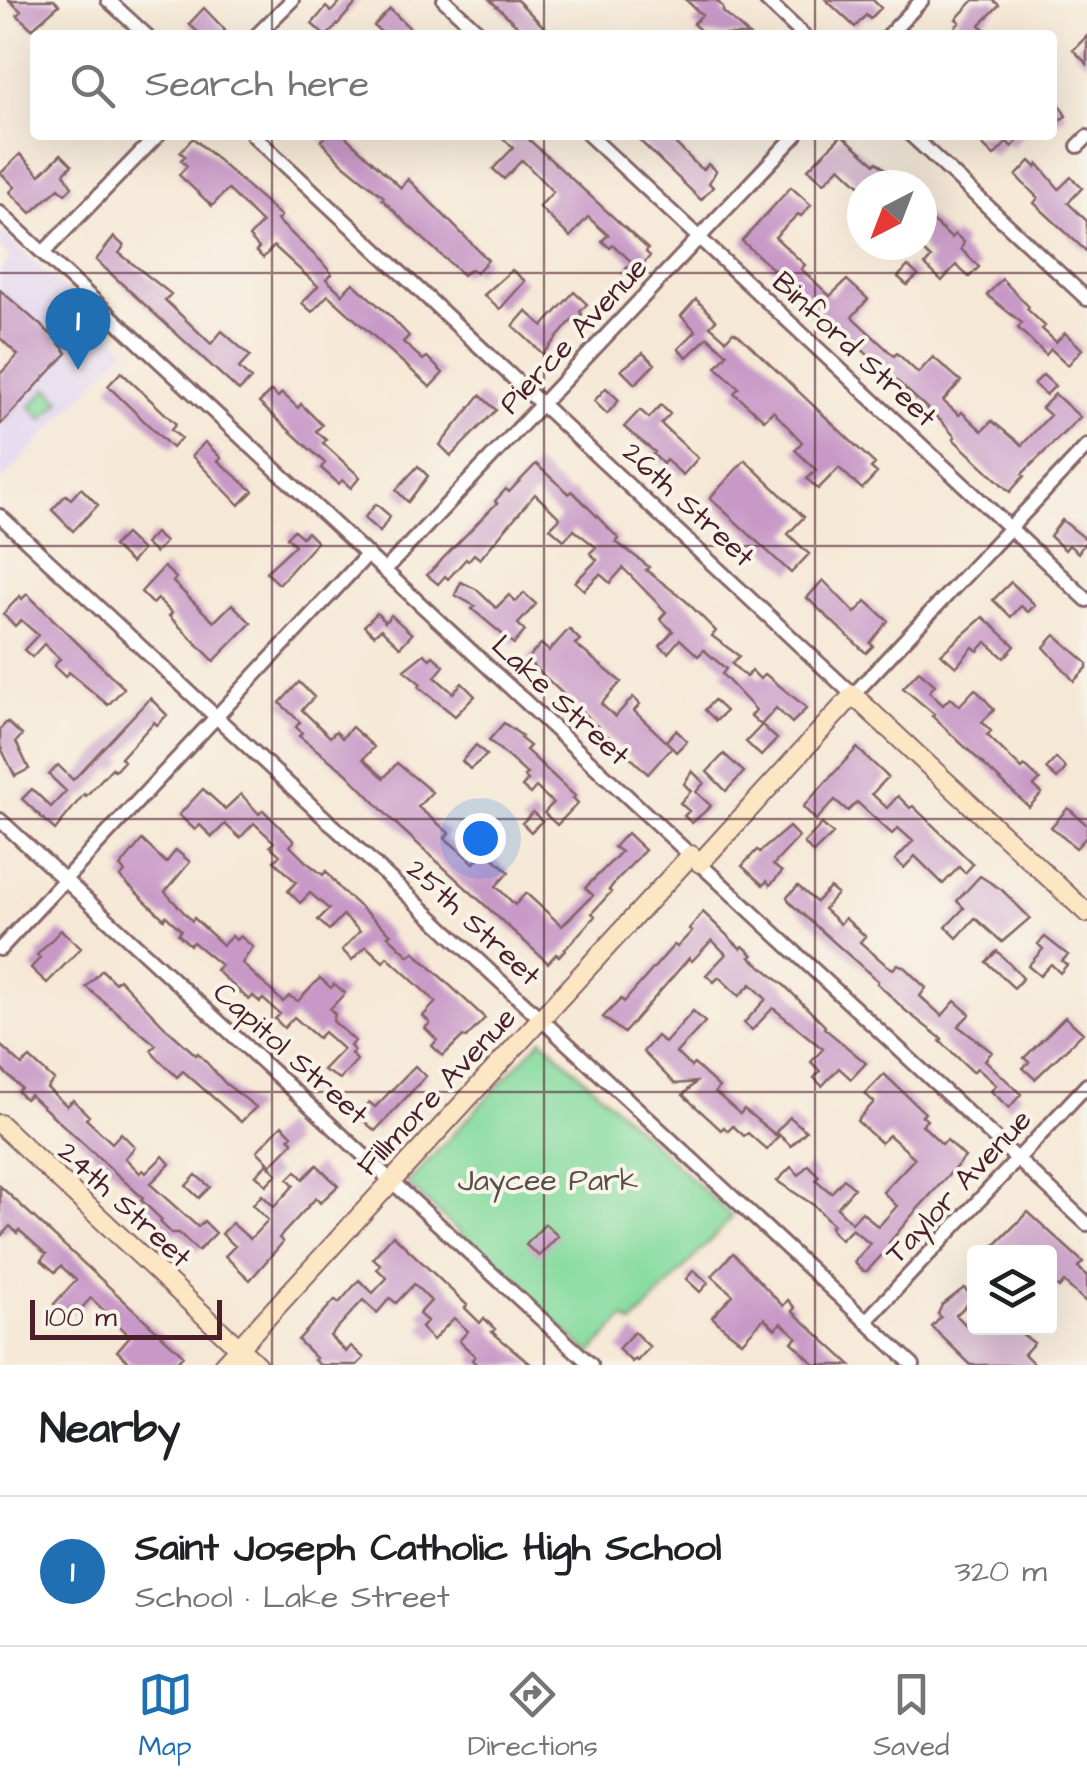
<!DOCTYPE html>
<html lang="en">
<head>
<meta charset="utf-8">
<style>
  :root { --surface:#fff; --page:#f6f6f6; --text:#202124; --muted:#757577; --line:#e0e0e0; --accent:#1f6fb2 }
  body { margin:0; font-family:"Architects Daughter",sans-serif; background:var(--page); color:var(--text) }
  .controls { position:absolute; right:30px; bottom:30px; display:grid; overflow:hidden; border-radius:10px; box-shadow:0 10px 40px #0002 }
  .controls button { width:90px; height:90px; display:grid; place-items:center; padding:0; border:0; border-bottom:2px solid var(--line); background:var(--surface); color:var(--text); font:50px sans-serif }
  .compass { position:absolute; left:847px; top:170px; width:90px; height:90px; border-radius:50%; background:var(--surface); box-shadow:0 10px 40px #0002; rotate:222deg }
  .scale { position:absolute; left:30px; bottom:25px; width:192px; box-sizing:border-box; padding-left:10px; border:5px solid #4a1f2b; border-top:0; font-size:28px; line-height:35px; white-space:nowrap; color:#4a1f2b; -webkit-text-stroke:8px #f7f3e8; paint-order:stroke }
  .you { position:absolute; left:480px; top:838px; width:35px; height:35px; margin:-25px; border:8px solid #fff; border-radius:50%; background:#1a73e8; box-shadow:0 0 0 15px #1a73e833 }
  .badge { display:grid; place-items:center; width:65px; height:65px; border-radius:50%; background:var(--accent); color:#fff; font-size:32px; font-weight:700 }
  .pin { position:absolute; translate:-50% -82px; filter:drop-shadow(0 2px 5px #0008) }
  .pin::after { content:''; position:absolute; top:52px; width:35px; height:30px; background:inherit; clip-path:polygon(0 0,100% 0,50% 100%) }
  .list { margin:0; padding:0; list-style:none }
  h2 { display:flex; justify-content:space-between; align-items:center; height:130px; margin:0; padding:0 40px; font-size:42px }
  h2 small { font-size:32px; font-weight:400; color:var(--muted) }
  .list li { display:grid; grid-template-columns:65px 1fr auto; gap:30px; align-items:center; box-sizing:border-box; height:150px; padding:0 40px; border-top:2px solid var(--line) }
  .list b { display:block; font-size:38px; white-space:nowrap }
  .list p { margin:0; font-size:32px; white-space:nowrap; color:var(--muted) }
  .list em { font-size:32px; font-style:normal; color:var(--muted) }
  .icon { flex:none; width:55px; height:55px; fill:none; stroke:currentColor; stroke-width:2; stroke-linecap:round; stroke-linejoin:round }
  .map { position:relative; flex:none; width:1087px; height:1365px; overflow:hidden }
  .search { position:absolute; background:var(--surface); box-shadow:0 10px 40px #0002; left:30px; right:30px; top:30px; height:110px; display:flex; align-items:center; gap:25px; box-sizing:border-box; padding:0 35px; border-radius:10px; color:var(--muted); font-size:38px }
  .sheet { height:280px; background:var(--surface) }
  nav { display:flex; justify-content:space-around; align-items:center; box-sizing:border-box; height:140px; border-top:2px solid var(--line); background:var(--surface); font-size:28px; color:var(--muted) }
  nav a { display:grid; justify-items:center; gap:5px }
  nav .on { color:var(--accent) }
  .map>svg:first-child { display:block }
  .built { fill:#e2d4f3 }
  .green { fill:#84db9e; stroke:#677d64; stroke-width:2.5 }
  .building { fill:#c899c7 }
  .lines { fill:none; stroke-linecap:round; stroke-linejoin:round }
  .street-casing { stroke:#866567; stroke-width:18 }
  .secondary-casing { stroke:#866567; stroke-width:22 }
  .street { stroke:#fff; stroke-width:12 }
  .secondary { stroke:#fce6c4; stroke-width:18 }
  .grid { fill:none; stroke:#4a1f2b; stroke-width:2.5; stroke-opacity:0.55 }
  .labels { text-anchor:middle; stroke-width:8; stroke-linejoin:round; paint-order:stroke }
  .street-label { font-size:30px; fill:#4a1f2b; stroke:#f7f3e8 }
  .park-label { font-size:30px; fill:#584e48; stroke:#f7f3e8 }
</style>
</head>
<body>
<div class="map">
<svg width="1087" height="1365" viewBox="0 0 1087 1365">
  <rect width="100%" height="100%" fill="#f7f3e8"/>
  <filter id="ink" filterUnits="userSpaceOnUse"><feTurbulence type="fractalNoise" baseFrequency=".01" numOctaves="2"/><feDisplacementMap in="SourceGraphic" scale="20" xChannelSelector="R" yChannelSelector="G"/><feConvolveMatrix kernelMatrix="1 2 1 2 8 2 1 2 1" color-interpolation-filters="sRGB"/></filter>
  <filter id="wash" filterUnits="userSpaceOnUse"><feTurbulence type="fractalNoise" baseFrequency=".0048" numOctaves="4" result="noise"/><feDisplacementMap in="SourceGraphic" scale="40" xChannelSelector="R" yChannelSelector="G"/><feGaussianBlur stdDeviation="2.25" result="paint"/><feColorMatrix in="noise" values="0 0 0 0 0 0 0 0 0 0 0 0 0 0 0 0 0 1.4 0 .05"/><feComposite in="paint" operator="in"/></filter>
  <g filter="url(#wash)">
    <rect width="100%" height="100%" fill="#f6e8d6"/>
    <path class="built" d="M0 231 127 348 0 483V425L67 353 53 336 0 290V270L11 258 0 248Z"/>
    <path class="green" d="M48 388 61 400 43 420 30 407Z
      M542 1039 732 1217 632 1324 624 1318 590 1354 407 1184Z"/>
    <g id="blocks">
      <path class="building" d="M9 0H54L59 5 32 29 17 15 21 11Z
        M342 0H359L328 35H324L312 24 326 7 331 12Z
        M490 0H517L552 35H527Z
        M686 0H716L723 7V12L749 35H696L700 30 693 24 702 15Z
        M826 0H873L881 8 870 19 866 15 855 27Z
        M974 0H993L999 5 980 25 984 29 979 35H948L960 22 956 19Z
        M204 8 225 30 220 35H201L189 24Z
        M390 9 417 35H385L374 26Z
        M1087 36V64L1073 50Z
        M1052 92 1066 116 1052 124Z
        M327 135H344L401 188 408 179 488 260 476 273 471 269 463 275 407 224 382 199 384 197 342 163 321 141Z
        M500 135H524L648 249 646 252 650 256 634 274 626 268 632 262 613 245 610 248 602 241 608 235 588 217 570 237 539 207 553 192 522 160 504 179 493 169 513 148Z
        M634 135H682L675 143 700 168 704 169 708 164 716 171 709 183 713 187 701 200Z
        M842 135 875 164 877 162 887 171 875 185H859L840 167 824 183 808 169Z
        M972 135H1023L1012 147 1007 142 994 156Z
        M193 138 281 216 277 220 321 261 332 274 326 279 342 294 353 283 390 316 409 336 403 342 423 360 427 357 443 373 430 387 328 295 312 312 302 303 318 286 274 246 263 258 256 251 259 248 249 237 262 223 228 189 212 206 179 175 187 166 181 160 185 156 180 152Z
        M20 154 40 175 61 154 72 165 64 173 72 187 65 194 59 188 31 213 10 192 15 187 1 173Z
        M1030 161 1036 167 1038 164 1059 189 1071 177 1082 188 1068 203 1087 221V252L1034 203 1038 198 1016 176Z
        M791 187 811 205 801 216 798 214 775 237 805 265 801 269 830 296 847 280 868 299 852 317 894 356 897 353 918 373 933 357 961 381 943 401 959 415 962 412 982 431 992 421 1022 445 1050 415 1042 408 1055 394 1080 417 1022 474 1024 476 1010 492 953 439 955 437 941 421 742 241Z
        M922 211 951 238 955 234 964 242 961 249 979 267 969 277 956 265 942 281 925 265 931 258 922 250Z
        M114 237 124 246 119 253 171 294 165 300 211 344 222 331 250 356 239 368 251 379 239 391 96 260Z
        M908 266 918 275 907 285 898 277Z
        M512 270 525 281 500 309 484 295Z
        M1002 279 1029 307 1027 309 1045 326 1042 329 1056 342 1065 333 1082 349 1068 365 1051 349 1046 355 1018 328 1022 323 987 295Z
        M0 290 53 336 67 353 0 425V374L18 355 0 338Z
        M574 292 587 304 580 312 582 314 575 321 573 319 543 354 513 326 526 311 543 326Z
        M696 299 716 320 710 326 726 340 733 332 739 335 875 464 871 468 877 473 862 489 839 468 818 489 807 479 816 470 795 450 802 442 773 411 764 420 734 393 739 388 716 367 727 354 708 337 687 357 678 349 696 331 681 316Z
        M643 353 655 364 635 384 621 370Z
        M121 372 176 424 171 430 181 438 172 448 108 386Z
        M1043 375 1055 386 1046 395 1034 384Z
        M606 388 619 400 607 414 594 401Z
        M271 391 278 397 282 393 298 408 301 404 322 425 316 431 326 440 323 443 360 477 351 488 342 480 339 484 321 468 325 463 259 403Z
        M480 395 496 410 451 456 440 445Z
        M661 405 670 414 661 424 698 458 683 475 666 460 663 464 653 454 655 452 624 427 640 410 649 418Z
        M205 442 221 458 218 461 253 491 239 505 192 456Z
        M745 460 804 517 788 534 809 554 791 573 710 498Z
        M536 464 569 494 572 491 581 500 619 539 616 542 639 559 649 567 646 570 686 601 716 631 712 636 739 656 732 664 746 677 752 671 760 679 765 674 807 708 792 723 776 708 761 725 751 716 756 710 722 674 726 669 704 650 698 656 680 639 668 653 660 646 673 631 660 619 666 612 623 568 610 583 600 574 584 590 575 582 597 560 590 553 596 547 574 530 564 540 550 528 560 518 535 494 480 559 474 554 468 561 466 559 448 579 445 576 438 584 427 575 492 508 497 503 495 501 506 489 509 492Z
        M418 466 428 476 408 502 396 490Z
        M81 488 98 505 73 531 52 510 66 495 71 499Z
        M376 504 390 516 380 532 364 518Z
        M1062 520 1087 540 1078 553 1069 545 1065 550 1050 536Z
        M294 530 302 537 307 532 317 542 279 584 266 572 295 545 287 537Z
        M155 533 165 542 155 553 145 544Z
        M125 534 142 550 131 563 113 546Z
        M164 567 176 578 173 582 214 622 232 604 251 623 214 661 169 616 172 613 158 599 153 604 141 592Z
        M823 580 855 613 866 601 888 621 870 643 873 646 866 653 807 598Z
        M461 582 476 589 496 608 509 595 516 602 524 593 536 604 518 624 525 631 514 644 472 609 475 606 455 595Z
        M1011 582 1035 605 1028 612 1021 606 1011 617 993 600Z
        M27 594 124 688 108 705 69 672 65 677 54 666 60 659 44 644 32 657 24 650 38 635 21 620 15 626 3 614 20 596 22 599Z
        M377 613 385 622 391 615 412 634 400 647 381 629 374 635 364 626Z
        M983 617 1015 646 1004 658 986 642 978 651 973 647 956 667 941 654Z
        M569 629 580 640 575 644 621 682 601 704 615 717 633 697 640 704 634 711 672 747 648 774 529 662 528 658 541 644 549 651Z
        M1055 635 1087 663V668L1074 681 1044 647Z
        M424 654 430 659 433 656 444 666 435 677 453 693 462 683 475 696 455 716 419 687 421 684 404 670Z
        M919 671 935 685 929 692 943 705 950 698 959 706 975 689 985 699 994 710 982 722 991 731 987 735 1022 769 1025 766 1040 780 1034 786 1042 793 1029 807 932 716 934 714 903 688Z
        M299 682 314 697 302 710 330 737 336 731 342 738 352 727 374 747 363 759 384 778 397 763 432 792 418 807 449 833 445 838 474 863 486 851 509 872 496 886 515 905 526 893 562 926 593 895 585 888 621 852 614 847 627 833 645 850 615 882 609 890 611 892 592 913 595 916 559 956 556 954 548 963 394 822 346 773 299 736 302 733 296 727 300 722 280 703Z
        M150 698 167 715 157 725 154 722 121 758 124 761 115 771 112 768 86 796 84 794 55 830 22 799 32 789 51 807 66 791 49 775 58 765 73 780Z
        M714 700 726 711 716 721 705 710Z
        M7 722 22 735 16 742 29 769 15 776 0 746V729Z
        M504 723 522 736 520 738 530 746 526 750 575 796 573 798 578 803 557 825 544 813 553 803 536 787 530 794 522 787 528 780 524 776 527 774 489 740Z
        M762 725 777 739 761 756 746 742Z
        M676 730 687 741 676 752 666 741Z
        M476 745 487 755 470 769 462 761Z
        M857 748 888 777 872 794 887 808 898 796 910 808 913 806 973 864 965 873 959 867 943 884 915 856 904 868 895 860 913 841 898 828 892 834 857 802 848 811 835 800 816 820 803 807Z
        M724 754 744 772 726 791 707 772Z
        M1056 758 1066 768 1057 779 1046 769Z
        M692 771 704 783 696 792 711 806 692 823 684 816 689 811 680 803 691 791 684 784Z
        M203 789 225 809 241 794 259 814 263 810 294 841 290 846 305 861 323 875 326 871 341 890 391 934 388 936 409 956 414 952 485 1018 466 1038 463 1036 443 1056 432 1046 437 1040 425 1028 430 1023 423 1016 436 1002 387 957 383 962 366 946 352 960 342 950 360 931 343 915 329 930 318 920 329 909 310 893 300 903 288 891 296 882 274 861 280 855 270 846 274 842 254 823 240 838 225 824 212 837 200 825 195 830 179 815Z
        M1068 808 1087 825V836L1076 848 1051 827Z
        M533 812 542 821 531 832 522 823Z
        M822 824 833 834 813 853 804 843Z
        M789 827 799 837 773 865 782 872 770 885 767 881 763 885 742 866 757 850 760 852Z
        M142 840 166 863 176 850 190 862 165 892 192 921 194 918 223 945 232 936 236 940 240 936 253 947 242 963 283 1002 289 996 298 1001 320 978 331 988 334 984 345 993 330 1009 335 1014 333 1021 355 1041 350 1046 354 1050 351 1054 357 1060 340 1079 323 1070 343 1049 324 1032 318 1038 294 1017 284 1028 275 1019 280 1014 263 999 260 1002 253 996 249 1000 216 970 221 965 193 942 190 945 178 934 181 930 166 916 164 919 120 877 125 872 120 867Z
        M980 876 1002 890 1030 918 1002 942 975 918 957 938 946 927 964 908 957 901Z
        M798 886 816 902 830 888 837 894 824 909 840 924 845 918 865 936 860 942 885 964 893 969 898 964 905 968 926 988 920 996 942 1016 955 1001 970 1014 958 1026 992 1052 985 1060 1021 1094 1009 1108 991 1091 996 1085 977 1068 973 1072 940 1041 942 1039 906 1011 877 983 878 981 790 903 787 897Z
        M703 912 741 949 743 946 753 955 750 957 785 986 825 1026 824 1028 866 1063 851 1079 839 1068 822 1086 814 1078 820 1071 811 1062 823 1049 773 1008 752 1030 744 1023 766 999 751 984 739 996 719 977 714 982 706 975 726 954 712 940 692 961 689 958 624 1033 603 1017 621 999 624 1002 674 945 677 947 692 931 689 929Z
        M61 930 81 948 47 983 31 968 40 958 37 955Z
        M1045 937 1068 955 1062 961 1067 965 1060 973 1051 964 1040 976 1028 966 1043 949 1038 944Z
        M997 951 1023 978 1014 988 986 962Z
        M102 970 115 983 119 979 168 1030 196 1055 198 1053 226 1084 256 1107 241 1122 183 1071 177 1077 155 1056 151 1050 156 1045 86 987Z
        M693 1011 705 1022 676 1053 691 1067 694 1064 719 1087 715 1092 740 1114 744 1109 778 1137 767 1150 748 1133 744 1136 733 1126 728 1131 724 1127 721 1130 683 1095 696 1082 675 1084 643 1052 657 1036 665 1043Z
        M1065 1017 1083 1033 1035 1079 1023 1068 1029 1062 1024 1058Z
        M0 1045 22 1065 30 1058 54 1080 47 1088 67 1106 73 1100 89 1116 86 1119 112 1143 121 1133 135 1147 125 1158 140 1173 143 1170 146 1173 163 1156 170 1164 150 1184 198 1227 204 1221 216 1233 198 1251 179 1233H171L160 1222 162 1220 141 1200 143 1198 30 1095 25 1099 18 1092 21 1088 0 1068Z
        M415 1066 426 1076 375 1131 357 1115 369 1102 375 1107Z
        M884 1074 925 1113 922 1116 927 1120 922 1125 942 1144 947 1140 965 1157 913 1214 889 1243 891 1245 867 1271H863L854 1262 870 1244 852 1229 841 1240 833 1232 830 1227 833 1225 815 1206 777 1181 791 1167 799 1175 808 1165 819 1176 816 1180 831 1193 844 1179 854 1188 837 1208 852 1223 862 1212 878 1227 897 1206 883 1192 915 1158 889 1135 881 1143 857 1121 874 1102 865 1094Z
        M790 1117 806 1131 791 1146 776 1132Z
        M282 1125 292 1135 289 1138 293 1142 271 1165 257 1151Z
        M267 1164 277 1174 266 1185 256 1175Z
        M317 1165 338 1186 320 1203 316 1198 279 1238 283 1242 250 1280 225 1256 235 1246 222 1234 232 1223 250 1239 268 1220 253 1205 262 1195 274 1207 294 1185 288 1179 296 1171 303 1179Z
        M196 1175 210 1187 199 1198 186 1186Z
        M0 1186 183 1355 174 1365H132L117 1351 130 1336 91 1298 76 1314 70 1308 65 1314 54 1304 76 1280 61 1266 55 1272 41 1260 46 1254 19 1230 17 1233 10 1226 0 1237Z
        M1028 1212 1083 1262 1078 1267 1087 1276V1303L1064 1282 1059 1288 1050 1280V1252H988Z
        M545 1224 558 1236 539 1256 526 1245Z
        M393 1235 467 1305 465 1308 480 1323 484 1318 495 1329 492 1332 532 1365H477L472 1360 475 1356 459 1341 468 1331 454 1318 433 1340 421 1328 427 1321 419 1314 431 1301 414 1284 396 1303 390 1298 377 1313 363 1300 330 1336 346 1352 351 1346 364 1358 357 1365H320L314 1360 316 1358 298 1340 335 1300 339 1303 359 1280 373 1293 387 1278 377 1269 381 1265 373 1258Z
        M733 1253 783 1306 788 1300 795 1308 792 1311 851 1365H815L792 1342 797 1337 781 1323 775 1329 764 1318 742 1342 724 1328 712 1317 733 1295 712 1276Z
        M694 1270 708 1283 700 1292 686 1279Z
        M964 1288 974 1298 956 1315 969 1328H1014L1034 1343 1024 1354 1035 1365H971L932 1327 941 1317 938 1314 942 1305Z
        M634 1332 650 1347 637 1361 635 1359 632 1362 618 1349Z"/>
    </g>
  </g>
  <g filter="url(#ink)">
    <use href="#blocks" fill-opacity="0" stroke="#866567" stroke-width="2.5"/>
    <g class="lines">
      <defs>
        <path id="street" d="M108 0 146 35
          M444 0 482 35
          M766 0 803 35
          M257 35 292 0
          M889 35 922 0
          M253 135 853 695 1087 446
          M589 135 1087 600
          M911 135 1087 299
          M1078 146 1087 137
          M0 213 1087 1224
          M43 253 158 135
          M0 516 913 1365
          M385 570 796 135
          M0 820 591 1365
          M0 949 368 554
          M866 1321 1087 1085"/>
        <path id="secondary" d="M700 863 853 695 1087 913
          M0 1124 257 1365
          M223 1365 691 855"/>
      </defs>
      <use href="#street" class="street-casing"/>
      <use href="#secondary" class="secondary-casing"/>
      <use href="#street" class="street"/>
      <use href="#secondary" class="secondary"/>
    </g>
  </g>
  <path class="grid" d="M272 0V35M544 0V35M815 0V35M272 135V1365M544 135V1365M815 135V1365M0 273H1087M0 546H1087M0 819H1087M0 1092H1087"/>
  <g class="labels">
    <g class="street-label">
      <text transform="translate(573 335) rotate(-47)" y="10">Pierce Avenue</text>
      <text transform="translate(855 349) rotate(43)" y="10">Binford Street</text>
      <text transform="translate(689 504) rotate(43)" y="10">26th Street</text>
      <text transform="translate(561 700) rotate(43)" y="10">Lake Street</text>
      <text transform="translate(474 922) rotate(43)" y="10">25th Street</text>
      <text transform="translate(291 1053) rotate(42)" y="10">Capitol Street</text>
      <text transform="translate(436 1091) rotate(-47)" y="10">Fillmore Avenue</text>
      <text transform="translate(958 1186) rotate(-47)" y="10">Taylor Avenue</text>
      <text transform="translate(125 1204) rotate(43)" y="10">24th Street</text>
    </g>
    <g class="park-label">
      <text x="548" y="1190">Jaycee Park</text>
    </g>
  </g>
</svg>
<div class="controls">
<button><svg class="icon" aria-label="layers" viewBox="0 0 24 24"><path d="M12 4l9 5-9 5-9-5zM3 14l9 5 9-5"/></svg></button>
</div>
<svg class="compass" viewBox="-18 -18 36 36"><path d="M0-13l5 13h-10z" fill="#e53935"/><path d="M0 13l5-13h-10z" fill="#757577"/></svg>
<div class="scale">100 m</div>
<div class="you"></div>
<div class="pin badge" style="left:78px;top:370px">1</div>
<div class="search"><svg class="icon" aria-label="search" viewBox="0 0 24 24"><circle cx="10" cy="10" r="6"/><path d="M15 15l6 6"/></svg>Search here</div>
</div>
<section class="sheet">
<h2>Nearby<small></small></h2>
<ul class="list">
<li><span class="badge">1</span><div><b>Saint Joseph Catholic High School</b><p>School · Lake Street</p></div><em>320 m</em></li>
</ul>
</section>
<nav>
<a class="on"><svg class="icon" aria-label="map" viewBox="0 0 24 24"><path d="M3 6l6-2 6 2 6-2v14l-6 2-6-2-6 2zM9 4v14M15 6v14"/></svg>Map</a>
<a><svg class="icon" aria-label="directions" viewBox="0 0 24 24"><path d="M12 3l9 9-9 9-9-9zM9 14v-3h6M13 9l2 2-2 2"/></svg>Directions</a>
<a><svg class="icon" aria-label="saved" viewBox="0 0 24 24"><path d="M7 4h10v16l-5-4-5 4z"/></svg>Saved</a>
</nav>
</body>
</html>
